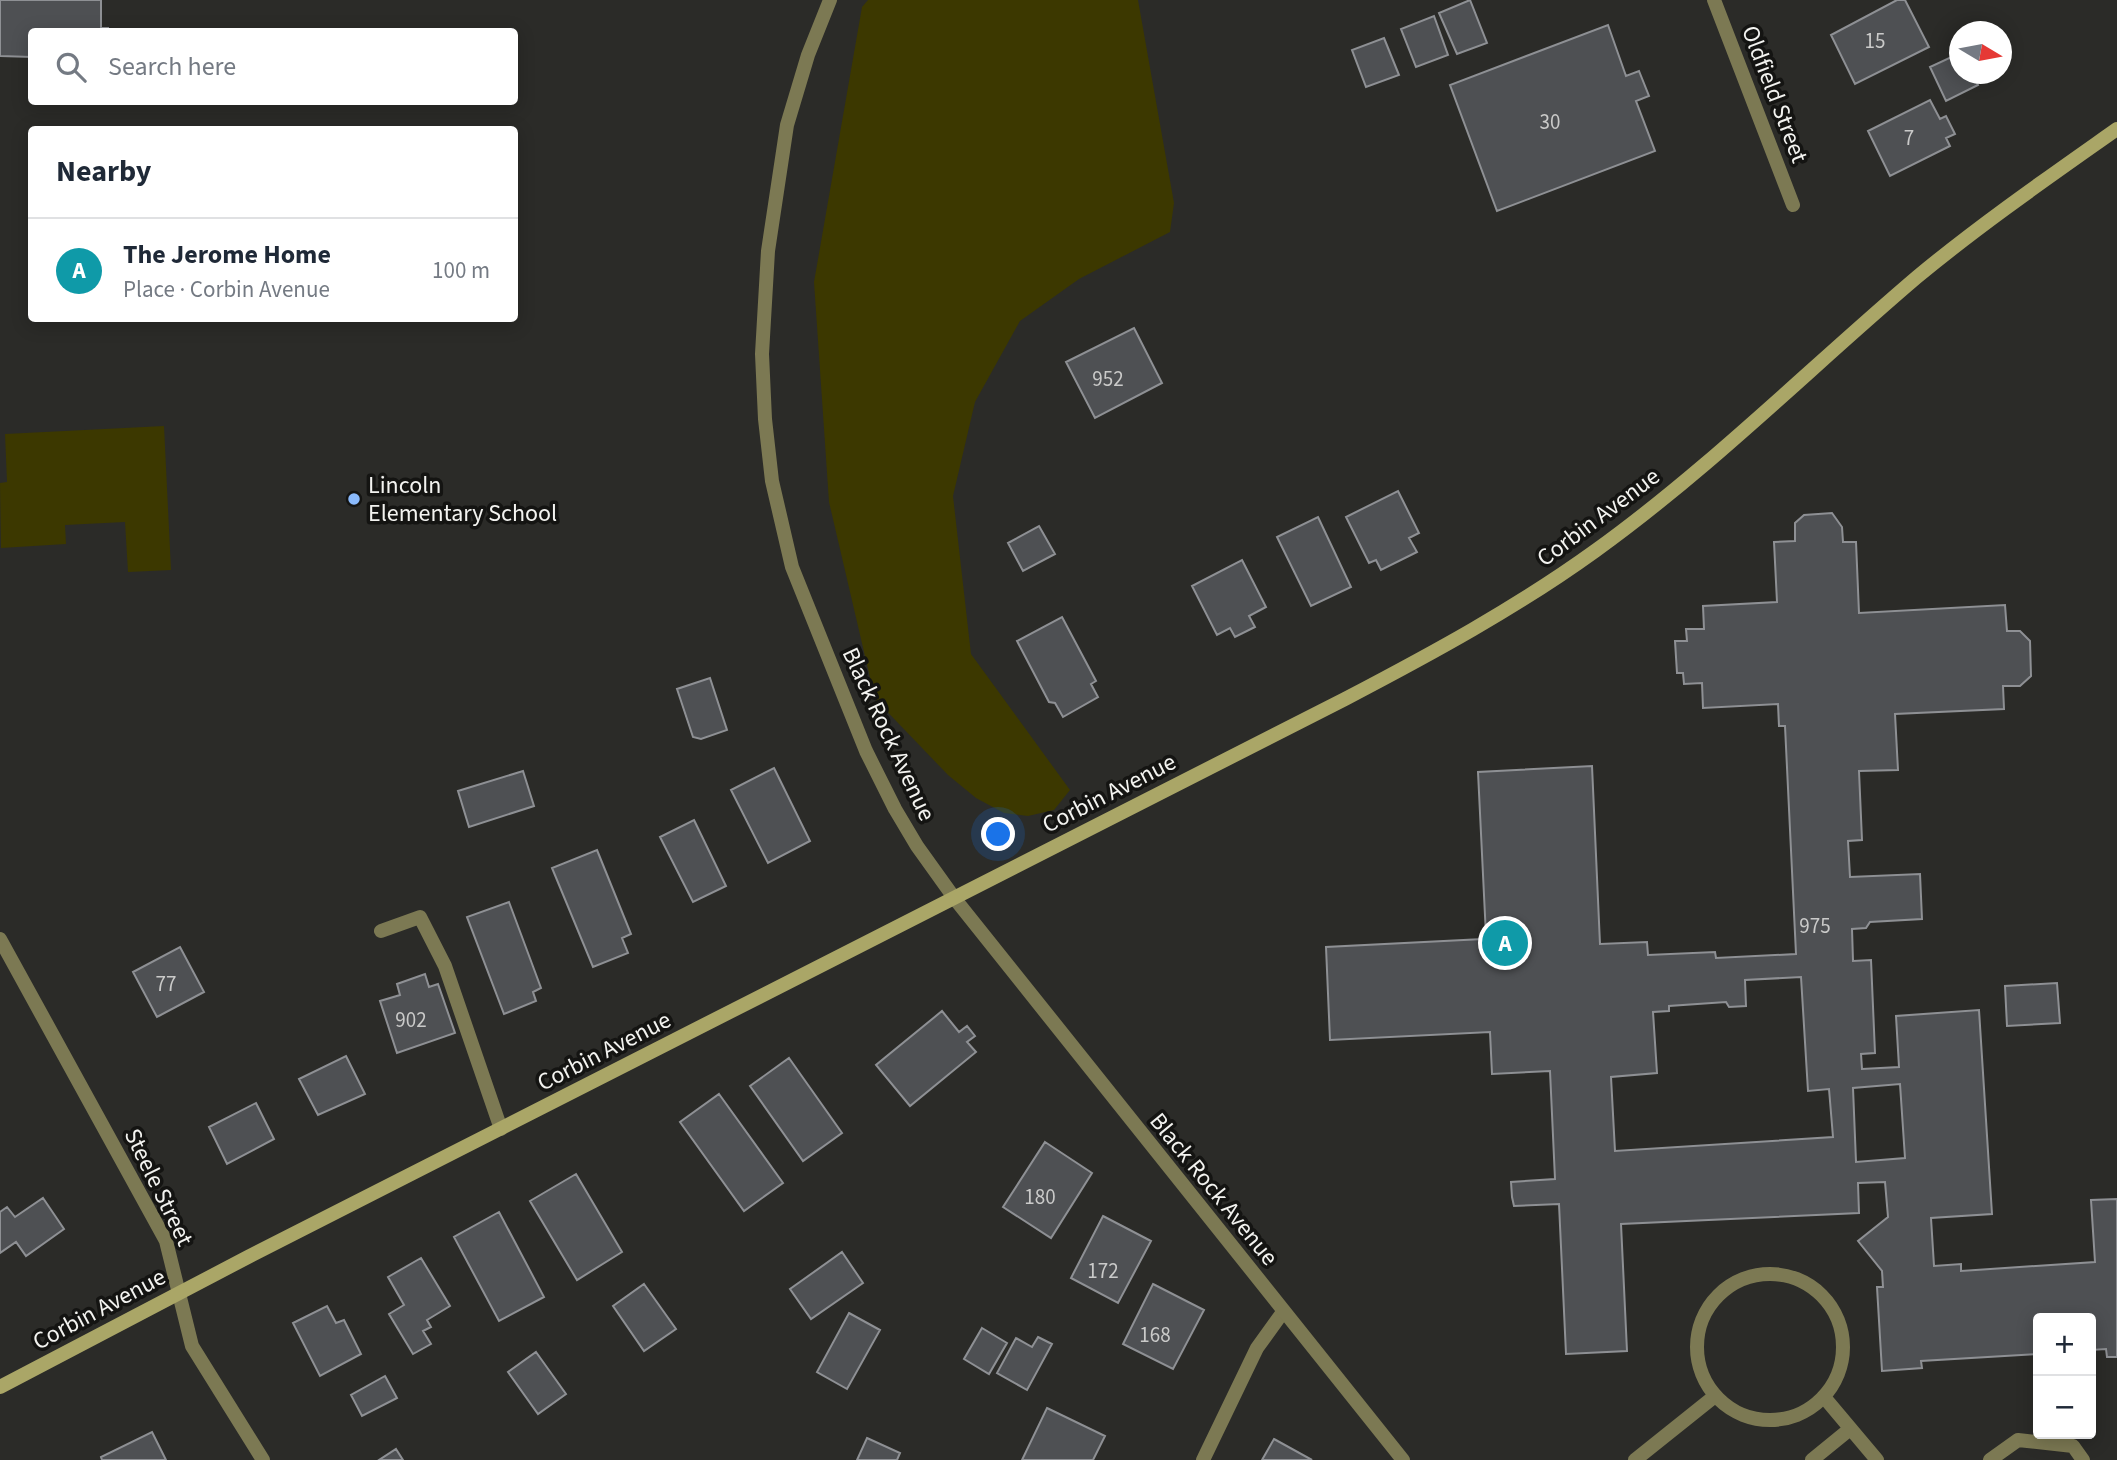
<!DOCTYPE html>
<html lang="en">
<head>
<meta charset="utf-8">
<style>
  :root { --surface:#fff; --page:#f6f6f7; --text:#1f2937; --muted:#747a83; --line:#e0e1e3; --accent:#ea580c }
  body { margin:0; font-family:"Source Sans 3",sans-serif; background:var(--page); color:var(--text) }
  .controls { position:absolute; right:21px; bottom:21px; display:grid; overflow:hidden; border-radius:7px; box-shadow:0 4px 18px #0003 }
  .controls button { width:63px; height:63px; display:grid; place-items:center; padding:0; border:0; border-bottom:2px solid var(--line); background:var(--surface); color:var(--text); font:35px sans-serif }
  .compass { position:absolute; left:1949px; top:21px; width:63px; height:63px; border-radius:50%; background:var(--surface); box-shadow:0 4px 18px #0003; rotate:100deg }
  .you { position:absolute; left:999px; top:835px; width:24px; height:24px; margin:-18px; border:5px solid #fff; border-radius:50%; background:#1a73e8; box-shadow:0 0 0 10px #1a73e833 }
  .badge { display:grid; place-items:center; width:46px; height:46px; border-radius:50%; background:var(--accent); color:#fff; font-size:23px; font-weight:700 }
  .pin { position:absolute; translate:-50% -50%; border:4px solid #fff; box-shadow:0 2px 7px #0006 }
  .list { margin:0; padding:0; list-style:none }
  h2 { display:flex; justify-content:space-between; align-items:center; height:91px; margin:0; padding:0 28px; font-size:30px }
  h2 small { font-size:23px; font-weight:400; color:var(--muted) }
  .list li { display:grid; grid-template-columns:46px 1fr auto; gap:21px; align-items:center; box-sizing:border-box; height:105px; padding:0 28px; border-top:2px solid var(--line) }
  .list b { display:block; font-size:26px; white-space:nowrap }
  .list p { margin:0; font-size:23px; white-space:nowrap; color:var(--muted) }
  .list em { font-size:23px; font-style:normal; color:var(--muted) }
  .icon { flex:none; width:38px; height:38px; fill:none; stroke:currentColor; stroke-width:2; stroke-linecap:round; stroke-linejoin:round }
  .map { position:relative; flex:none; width:2117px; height:1460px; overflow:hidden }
  .search { position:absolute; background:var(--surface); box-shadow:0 4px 18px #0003; left:28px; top:28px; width:490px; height:77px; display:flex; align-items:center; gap:18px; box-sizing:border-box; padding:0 24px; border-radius:7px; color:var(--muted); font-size:26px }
  .panel { position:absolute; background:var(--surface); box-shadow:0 4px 18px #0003; left:28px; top:126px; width:490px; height:196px; border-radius:7px }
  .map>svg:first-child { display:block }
  .green { fill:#3c3800 }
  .building { fill:#4e5053; stroke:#8e9094; stroke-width:2; fill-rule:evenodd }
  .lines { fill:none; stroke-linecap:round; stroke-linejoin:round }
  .service { stroke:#7c7953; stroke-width:14 }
  .minor { stroke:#7c7953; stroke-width:14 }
  .tertiary { stroke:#7c7953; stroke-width:14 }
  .secondary { stroke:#aaa667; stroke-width:14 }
  .poi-dot { fill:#8abafc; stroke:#141412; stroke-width:2.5 }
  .labels { text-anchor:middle; stroke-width:7; stroke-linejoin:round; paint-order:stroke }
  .number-label { font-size:21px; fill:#cacac9 }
  .street-label { font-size:24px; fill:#f3f3f0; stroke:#141412 }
  .poi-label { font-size:24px; fill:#f3f3f0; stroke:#141412; text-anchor:start }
</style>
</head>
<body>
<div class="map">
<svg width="2117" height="1460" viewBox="0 0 2117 1460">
  <rect width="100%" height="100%" fill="#2b2b28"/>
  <path class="green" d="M868 0H1138L1174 203 1170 232 1079 279 1020 321 975 402 953 496 971 654 1070 790 1054 810 1028 816 1004 813 976 798 948 775 875 699 829 502 814 282 862 7Z
    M164 426 171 570 128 572 125 522 65 525 66 544 1 548 0 483 7 482 5 434Z"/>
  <path class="building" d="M0 0H101V28H108V32H32V57L0 56Z
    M1470 0 1487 43 1457 54 1439 13Z
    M1897 0H1905L1929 47 1855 84 1831 35Z
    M1434 16 1448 55 1416 67 1401 29Z
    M1608 25 1626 76 1639 71 1649 96 1636 101 1655 151 1497 211 1450 85Z
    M1384 38 1399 75 1366 87 1352 50Z
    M1960 53V74H1973L1978 85 1946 101 1930 67Z
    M1930 100 1940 119 1946 116 1955 134 1946 138 1950 146 1890 176 1868 131Z
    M1134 328 1162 383 1095 418 1066 362Z
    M1398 491 1419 533 1409 538 1417 552 1381 570 1376 560 1369 563 1346 517Z
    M1832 513 1842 527 1843 542H1856L1859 613 2005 605 2007 631H2020L2030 641 2031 676 2020 686H2003L2004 709 1895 714 1898 770 1859 771 1862 840 1848 841 1850 877 1920 874 1922 919 1870 922 1866 928 1852 929 1853 961 1871 960 1875 1053 1861 1054 1862 1069 1899 1067 1896 1016 1979 1010 1992 1214 1931 1218 1934 1266 1961 1264V1271L2095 1262 2091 1200 2117 1199V1357H2107L2106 1349 2091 1350V1318H2038V1354L1921 1361 1922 1368 1882 1371 1877 1287H1883L1882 1271 1858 1241 1888 1217 1885 1182 1858 1183 1859 1213 1621 1224 1627 1351 1566 1354 1559 1204 1514 1206 1512 1197 1511 1182 1555 1179 1550 1071 1492 1074 1490 1032 1330 1040 1326 947 1483 939 1486 936 1478 772 1592 766 1600 944 1647 942 1648 955 1715 952 1716 958 1796 954 1785 726H1779L1778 704 1703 708 1702 683 1684 684 1683 673H1677L1675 641H1687L1686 629H1704L1703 606 1777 602 1774 542 1795 541V523L1804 515ZM1801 977 1808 1091 1829 1089 1833 1137 1615 1151 1611 1077 1657 1073 1653 1012 1669 1011V1006L1726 1002 1729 1007 1746 1006 1745 980ZM1900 1084 1905 1158 1856 1162 1853 1088Z
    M1318 517 1351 587 1311 606 1277 537Z
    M1039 526 1055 554 1023 571 1008 543Z
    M1242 560 1266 607 1249 616 1255 627 1235 637 1230 628 1217 635 1192 586Z
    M1062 617 1096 681 1091 684 1098 697 1063 717 1055 703 1049 702 1017 641Z
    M710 678 727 730 701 739 693 737 677 689Z
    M774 768 810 841 768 863 731 790Z
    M523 771 534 806 469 827 458 791Z
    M694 820 726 886 693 902 660 837Z
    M597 850 631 934 622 938 628 953 593 967 552 868Z
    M509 902 541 988 533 992 536 1001 504 1014 467 917Z
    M180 947 204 992 157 1017 133 972Z
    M425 974 429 987 438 984 455 1033 397 1053 380 1001 400 995 397 984Z
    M2057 983 2060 1023 2007 1026 2005 986Z
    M942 1011 959 1032 967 1026 975 1036 967 1042 976 1052 910 1106 876 1065Z
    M346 1056 365 1094 318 1115 299 1079Z
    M789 1058 842 1133 803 1161 750 1086Z
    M719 1094 783 1183 744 1211 680 1122Z
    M256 1103 274 1139 227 1164 209 1127Z
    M1045 1142 1092 1173 1051 1238 1003 1207Z
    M576 1174 622 1252 577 1280 530 1201Z
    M43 1198 64 1229 26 1256 16 1242 0 1253V1212L7 1207 15 1217Z
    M499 1212 544 1297 499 1321 454 1237Z
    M1103 1216 1151 1241 1118 1303 1071 1278Z
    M842 1252 863 1283 811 1319 790 1289Z
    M421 1258 450 1306 427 1320 431 1327 423 1331 431 1344 413 1354 389 1314 404 1305 388 1277Z
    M644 1284 676 1329 644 1351 613 1306Z
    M1153 1284 1204 1310 1173 1369 1123 1344Z
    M327 1306 336 1323 344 1320 361 1354 320 1376 293 1323Z
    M849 1313 880 1330 847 1389 817 1372Z
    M982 1328 1007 1343 989 1374 964 1359Z
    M1038 1337 1052 1344 1027 1390 997 1373 1016 1338 1032 1347Z
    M536 1352 566 1394 538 1414 508 1372Z
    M385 1376 397 1398 362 1416 351 1395Z
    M1047 1408 1105 1436 1093 1460H1022Z
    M152 1432 166 1460H102L101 1457Z
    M867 1438 900 1453 897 1460H857Z
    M1274 1439 1312 1460H1262Z
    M396 1449 403 1460H379Z"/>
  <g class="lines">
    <path class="service" d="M381 931 420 917 445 966 501 1129
      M1697 1347a73 73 0 1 1 146 0a73 73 0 1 1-146 0Z
      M1824 1397 1877 1460
      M1635 1460 1715 1396
      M1812 1460 1850 1429
      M1990 1460 2018 1440 2073 1446 2083 1460"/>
    <path class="minor" d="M1714 0 1793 205
      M0 939 166 1241 192 1346 263 1460
      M1203 1460 1257 1348 1283 1312"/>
    <path class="tertiary" d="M830 0 808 55 787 125 768 251 762 354 765 419 772 481 792 567 866 751 895 809 917 846 955 899 1403 1460"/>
    <path class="secondary" d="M0 1387 248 1257 1345 699C1431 654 1516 608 1595 551 1709 469 1810 368 1917 277 1981 224 2049 177 2117 129"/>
  </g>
  <circle class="poi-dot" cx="354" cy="499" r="7"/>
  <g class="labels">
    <g class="number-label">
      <text x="1875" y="48">15</text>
      <text x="1550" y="129">30</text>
      <text x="1909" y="145">7</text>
      <text x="1108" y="386">952</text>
      <text x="1815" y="933">975</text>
      <text x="166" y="991">77</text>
      <text x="411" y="1027">902</text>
      <text x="1040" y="1204">180</text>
      <text x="1103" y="1278">172</text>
      <text x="1155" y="1342">168</text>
    </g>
    <g class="street-label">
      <text transform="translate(1775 94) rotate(69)" y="8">Oldfield Street</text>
      <text transform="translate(1598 517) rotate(-37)" y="8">Corbin Avenue</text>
      <text transform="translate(889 734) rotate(65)" y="8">Black Rock Avenue</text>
      <text transform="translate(1109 793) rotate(-27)" y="8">Corbin Avenue</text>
      <text transform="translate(604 1051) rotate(-27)" y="8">Corbin Avenue</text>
      <text transform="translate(159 1187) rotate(64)" y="8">Steele Street</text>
      <text transform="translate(1214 1189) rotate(51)" y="8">Black Rock Avenue</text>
      <text transform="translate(99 1309) rotate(-28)" y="8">Corbin Avenue</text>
    </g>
    <g class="poi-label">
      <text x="368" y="493">Lincoln<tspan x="368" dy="28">Elementary School</tspan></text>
    </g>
  </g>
</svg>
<div class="controls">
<button>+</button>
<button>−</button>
</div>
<svg class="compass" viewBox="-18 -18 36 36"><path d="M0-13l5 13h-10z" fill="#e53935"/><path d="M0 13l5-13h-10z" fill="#747a83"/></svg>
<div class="you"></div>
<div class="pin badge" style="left:1505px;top:943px;background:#0f9aa8">A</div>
<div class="search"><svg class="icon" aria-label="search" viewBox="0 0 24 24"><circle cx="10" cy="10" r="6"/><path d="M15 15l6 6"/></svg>Search here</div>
<section class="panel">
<h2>Nearby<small></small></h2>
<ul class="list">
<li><span class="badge" style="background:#0f9aa8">A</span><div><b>The Jerome Home</b><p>Place · Corbin Avenue</p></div><em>100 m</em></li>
</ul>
</section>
</div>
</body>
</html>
